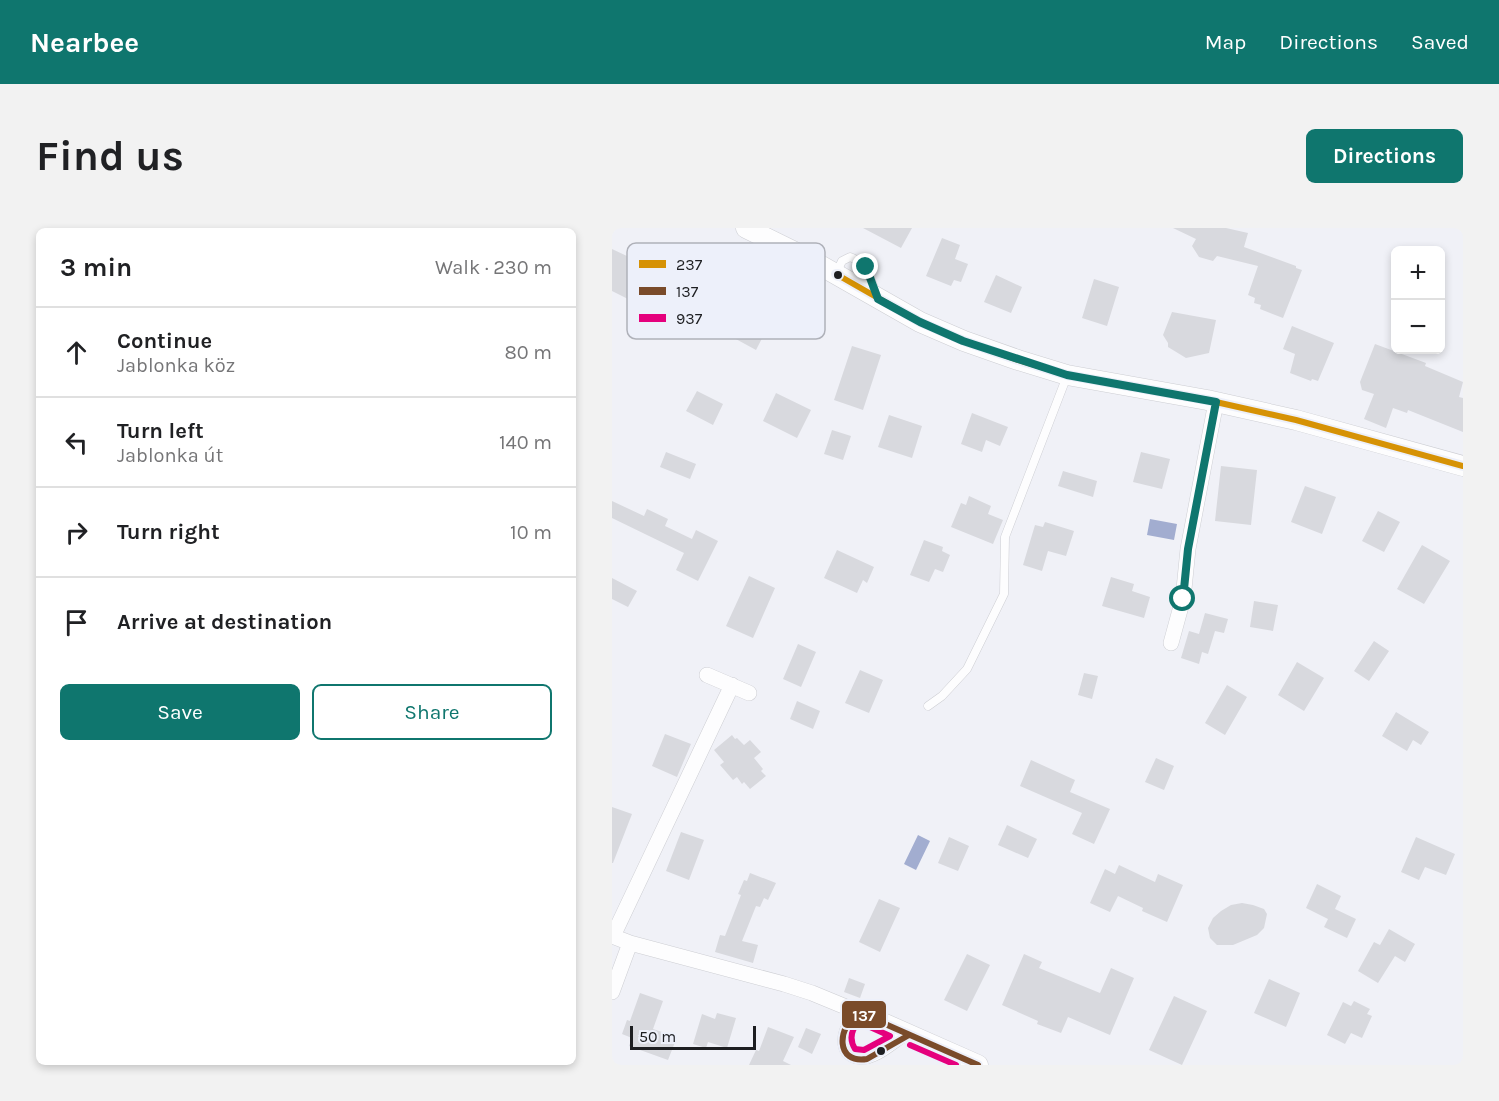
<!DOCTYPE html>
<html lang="en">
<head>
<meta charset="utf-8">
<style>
  :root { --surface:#fff; --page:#f2f2f2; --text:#202124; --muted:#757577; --line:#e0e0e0; --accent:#0f766e }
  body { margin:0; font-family:Karla,sans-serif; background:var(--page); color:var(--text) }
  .controls { position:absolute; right:18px; top:18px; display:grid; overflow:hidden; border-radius:9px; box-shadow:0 3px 9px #0003 }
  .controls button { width:54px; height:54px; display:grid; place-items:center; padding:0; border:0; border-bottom:2px solid var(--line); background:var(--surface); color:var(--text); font:30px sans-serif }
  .scale { position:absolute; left:18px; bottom:15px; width:126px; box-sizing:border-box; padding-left:6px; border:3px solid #1d1e21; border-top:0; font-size:16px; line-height:21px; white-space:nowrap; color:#1d1e21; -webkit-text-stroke:4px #edf0fa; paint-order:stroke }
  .stop { position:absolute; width:18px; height:18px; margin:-14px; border:4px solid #0f766e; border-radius:50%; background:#fff }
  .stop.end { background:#0f766e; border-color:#fff; box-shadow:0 2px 6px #0008 }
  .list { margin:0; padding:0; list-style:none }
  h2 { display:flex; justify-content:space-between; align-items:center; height:78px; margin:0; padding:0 24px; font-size:26px }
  h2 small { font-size:20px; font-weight:400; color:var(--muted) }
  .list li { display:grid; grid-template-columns:39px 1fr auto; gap:18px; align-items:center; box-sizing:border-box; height:90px; padding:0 24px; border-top:2px solid var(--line) }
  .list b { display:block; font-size:22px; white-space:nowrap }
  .list p { margin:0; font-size:20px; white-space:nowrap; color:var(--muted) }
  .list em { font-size:20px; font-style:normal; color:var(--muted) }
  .actions { display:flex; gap:12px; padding:18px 24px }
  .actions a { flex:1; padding:14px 0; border:2px solid var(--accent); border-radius:9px; text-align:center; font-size:21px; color:var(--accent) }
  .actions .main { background:var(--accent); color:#fff }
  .icon { flex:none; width:33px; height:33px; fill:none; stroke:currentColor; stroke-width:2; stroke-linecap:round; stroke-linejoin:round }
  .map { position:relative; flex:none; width:851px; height:837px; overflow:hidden; border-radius:9px }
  header { display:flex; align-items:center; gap:36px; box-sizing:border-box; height:84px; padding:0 30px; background:var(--accent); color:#fff }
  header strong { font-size:28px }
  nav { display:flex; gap:33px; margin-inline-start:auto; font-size:21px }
  .intro { display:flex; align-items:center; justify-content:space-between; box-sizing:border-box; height:144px; padding:0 36px }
  h1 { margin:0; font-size:42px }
  .button { padding:15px 27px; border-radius:9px; background:var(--accent); color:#fff; font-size:21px; font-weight:700 }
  main { display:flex; gap:36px; padding:0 36px }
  aside { flex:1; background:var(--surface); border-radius:9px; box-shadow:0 3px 9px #0003 }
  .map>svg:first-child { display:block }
  .water { fill:#a2add0 }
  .building { fill:#d8d9de }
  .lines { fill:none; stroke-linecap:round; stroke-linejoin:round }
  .service-casing { stroke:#cdced3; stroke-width:9 }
  .minor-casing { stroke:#cdced3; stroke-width:16 }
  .tertiary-casing { stroke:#cdced3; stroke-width:21 }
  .service { stroke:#fdfdfe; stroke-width:8 }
  .minor { stroke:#fdfdfe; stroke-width:15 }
  .tertiary { stroke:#fdfdfe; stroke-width:20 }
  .bus-1-casing { stroke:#edf0fa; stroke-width:10 }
  .bus-2-casing { stroke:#edf0fa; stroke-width:10 }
  .bus-3-casing { stroke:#edf0fa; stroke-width:10 }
  .bus-1 { stroke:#d69205; stroke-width:6 }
  .bus-2 { stroke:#7a4b2a; stroke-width:6 }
  .bus-3 { stroke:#e5007d; stroke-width:6 }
  .route { stroke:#0f766e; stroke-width:8 }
  .bus-dot { fill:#1d1e21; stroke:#edf0fa; stroke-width:2 }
  .key { fill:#edf0fa; stroke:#afb1b9; stroke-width:1.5 }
  .key-label { font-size:16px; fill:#1d1e21 }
  .line-badge { stroke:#edf0fa; stroke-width:2 }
  .badge-label { font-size:16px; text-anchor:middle; font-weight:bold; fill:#fff }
</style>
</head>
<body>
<header>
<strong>Nearbee</strong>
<nav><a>Map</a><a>Directions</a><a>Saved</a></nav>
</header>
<div class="intro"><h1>Find us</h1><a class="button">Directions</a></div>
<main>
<aside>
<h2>3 min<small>Walk · 230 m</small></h2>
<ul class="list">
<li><svg class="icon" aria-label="ahead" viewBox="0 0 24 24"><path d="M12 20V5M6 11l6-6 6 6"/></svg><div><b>Continue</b><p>Jablonka köz</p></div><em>80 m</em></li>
<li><svg class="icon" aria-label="left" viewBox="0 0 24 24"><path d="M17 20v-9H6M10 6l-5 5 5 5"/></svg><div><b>Turn left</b><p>Jablonka út</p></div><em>140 m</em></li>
<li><svg class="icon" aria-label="right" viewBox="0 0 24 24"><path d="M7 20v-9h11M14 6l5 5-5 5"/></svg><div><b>Turn right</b></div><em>10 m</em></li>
<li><svg class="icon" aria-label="arrive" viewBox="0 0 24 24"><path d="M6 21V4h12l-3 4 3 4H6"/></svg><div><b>Arrive at destination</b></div></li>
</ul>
<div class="actions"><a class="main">Save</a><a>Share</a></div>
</aside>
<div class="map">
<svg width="851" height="837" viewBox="0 0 851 837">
  <rect width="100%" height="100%" fill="#f0f1f7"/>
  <path class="water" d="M538 291 565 296 562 312 535 307Z
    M306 607 318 613 304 642 292 636Z"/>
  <path class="building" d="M251 0H300L289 20Z
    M561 0H614L636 5 632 19 684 38V40L690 42 671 90 648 81 649 77 642 75 643 70 636 67 646 38 605 28 601 33 587 29 580 18 584 11Z
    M330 10 348 17 343 31 356 36 349 54 342 52 339 58 314 48Z
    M0 21 34 37 18 72 0 63Z
    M73 37 111 55 108 61 161 89 144 122 111 104 118 89 86 73 68 110 47 100 65 63 61 61Z
    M384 47 410 59 399 85 372 74Z
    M482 51 507 59 495 98 470 90Z
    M560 84 604 92 597 125 574 130 556 119V115L551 107Z
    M680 98 722 115 706 153 700 151 699 153 678 145 683 126 671 121Z
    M763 116 814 135 813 138 851 154 847 169 851 170V204L796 182 795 185 781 180 774 200 752 191 762 166 750 162 748 154Z
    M240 118 269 127 251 182 222 172Z
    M85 163 111 176 101 197 74 183Z
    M164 165 199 182 185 210 151 193Z
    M360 185 396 199 388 218 374 212 370 224 349 216Z
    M277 187 310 198 300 230 266 219Z
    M220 202 239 208 231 232 212 226Z
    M54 224 84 236 78 251 48 239Z
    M529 224 558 231 550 261 521 254Z
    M609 238 645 242 639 297 603 293Z
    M451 243 485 253 481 269 446 258Z
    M693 258 724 269 710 306 679 294Z
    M357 268 379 278 376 286 391 292 381 316 339 299 349 275 354 277Z
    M0 273 32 288 35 281 56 291 53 298 80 311 84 302 106 313 86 353 64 342 72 325 0 290Z
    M766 283 788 294 772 324 750 313Z
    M433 294 462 303 454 328 436 323 430 343 411 337 423 297 431 299Z
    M312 312 331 319 330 323 338 327 331 344 323 341 317 354 298 347Z
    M810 317 838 333 812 376 785 361Z
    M225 322 262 339 255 355 251 352 245 365 212 350Z
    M137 348 163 360 141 410 114 398Z
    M499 349 522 356 520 363 538 369 532 390 490 378Z
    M0 350 25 363 16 379 0 371Z
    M642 373 666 377 661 403 638 399Z
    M593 385 616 391 612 405 603 403 596 426 590 424 587 436 569 430 577 403 587 406Z
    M762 413 777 423 757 453 742 443Z
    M186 416 204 424 189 459 171 451Z
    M685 434 712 450 692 483 666 467Z
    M248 442 271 452 257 485 233 475Z
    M472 445 486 448 480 471 466 467Z
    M615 457 635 469 613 507 593 495Z
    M185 473 208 483 201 501 178 491Z
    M784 484 817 504 809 517 801 512 795 523 770 508Z
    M53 506 79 516 65 549 40 538Z
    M120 507 123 511 125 510 132 517 138 512 149 524 142 530 151 541 149 543 154 548 138 561 132 554 130 556 125 549 121 552 108 537 112 534 102 522Z
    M544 530 562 538 552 562 533 554Z
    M419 532 463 552 458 564 498 581 482 616 460 606 470 585 408 558Z
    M0 579 20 586 1 635H0Z
    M395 597 425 611 416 630 386 617Z
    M69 604 92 612 77 652 54 643Z
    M337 609 357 618 346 643 326 635Z
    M804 609 843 626 834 647 813 639 807 652 789 644Z
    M507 637 543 654 546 646 571 657 555 694 530 683 531 680 506 668 498 684 478 675 493 641 503 646Z
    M138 645 164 655 156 672 152 670 148 679 144 678 130 713 146 717 141 735 103 724 108 707 113 708 129 667 126 666 132 652 135 653Z
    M705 656 729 668 723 681 744 691 735 710 712 699 716 691 694 680Z
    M267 671 288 680 268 724 247 714Z
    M630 675 641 677 652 681 655 686 652 700 645 707 621 717H605L598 710 596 700 601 690 609 683 619 677Z
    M777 701 803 716 793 734 783 728 766 755 746 743 762 714 768 717Z
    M355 726 378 737 355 783 332 772Z
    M412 726 430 734 427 740 488 765 499 740 522 750 498 807 456 789 449 805 425 796 426 793 390 777Z
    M237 750 253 756 248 770 232 764Z
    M657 751 688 765 674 799 642 785Z
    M28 765 51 773 41 801 65 809 56 832 17 818 20 810 10 806 15 792 18 793Z
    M562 768 595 783 570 837 537 822Z
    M742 773 758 781 755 786 760 788 750 810 739 805 733 816 715 807 731 774 739 778Z
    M105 785 124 790 115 820 96 814 94 820 81 816 90 786 103 791Z
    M156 799 182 809 171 833 179 837H137L144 822 147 823Z
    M194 800 209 806 200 826 186 819Z"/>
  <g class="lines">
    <defs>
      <path id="service" d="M224 46 230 33 238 29C255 35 257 49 264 64
        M316 478 330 468 355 441 392 366 393 309 455 148
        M245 785C228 795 221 830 248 832 265 833 282 816 295 808"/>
      <path id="minor" d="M559 415 571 371 576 321 604 174
        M95 447 137 465
        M0 708 18 715 172 756 200 765 246 784
        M1 708 120 457
        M0 764 18 715"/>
      <path id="tertiary" d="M134 0 199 32 308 94 352 113 406 132 455 147 595 172 684 192 851 238
        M246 784 366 837"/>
    </defs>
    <use href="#service" class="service-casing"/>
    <use href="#minor" class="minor-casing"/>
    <use href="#tertiary" class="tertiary-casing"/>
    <use href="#service" class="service"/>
    <use href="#minor" class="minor"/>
    <use href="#tertiary" class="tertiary"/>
    <defs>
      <path id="bus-1" d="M224 46 308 94 352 113 406 132 455 147 595 172 684 192 851 238"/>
      <path id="bus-2" d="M297 807 255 831C223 836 225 800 246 784L366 837"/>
      <path id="bus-3" d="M247 794 278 808 252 822 243 821C237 811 239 802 247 794Z
        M298 817 344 837"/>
    </defs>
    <use href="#bus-1" class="bus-1-casing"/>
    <use href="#bus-2" class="bus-2-casing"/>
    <use href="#bus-3" class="bus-3-casing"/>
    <use href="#bus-1" class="bus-1"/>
    <use href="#bus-2" class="bus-2"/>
    <use href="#bus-3" class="bus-3"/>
  </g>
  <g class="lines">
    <path class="route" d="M254 39 266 71 308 94 351 113 455 147 604 174 576 321 571 371"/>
  </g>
  <g class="bus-dot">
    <circle cx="226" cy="47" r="5"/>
    <circle cx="269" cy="823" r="5"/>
  </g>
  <rect x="15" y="15" width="198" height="96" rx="9" class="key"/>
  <rect x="27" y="32" width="27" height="8" fill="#d69205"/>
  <rect x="27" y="59" width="27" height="8" fill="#7a4b2a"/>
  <rect x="27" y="86" width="27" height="8" fill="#e5007d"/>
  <g class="key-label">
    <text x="64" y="42">237</text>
    <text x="64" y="69">137</text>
    <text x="64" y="96">937</text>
  </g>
  <rect class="line-badge" x="229" y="772" width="46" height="29" rx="6" fill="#7a4b2a"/>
  <g class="badge-label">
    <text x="252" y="793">137</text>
  </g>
</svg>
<div class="controls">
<button>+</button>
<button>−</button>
</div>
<div class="scale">50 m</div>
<div class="stop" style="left:571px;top:371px"></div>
<div class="stop end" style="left:254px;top:39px"></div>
</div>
</main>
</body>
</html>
